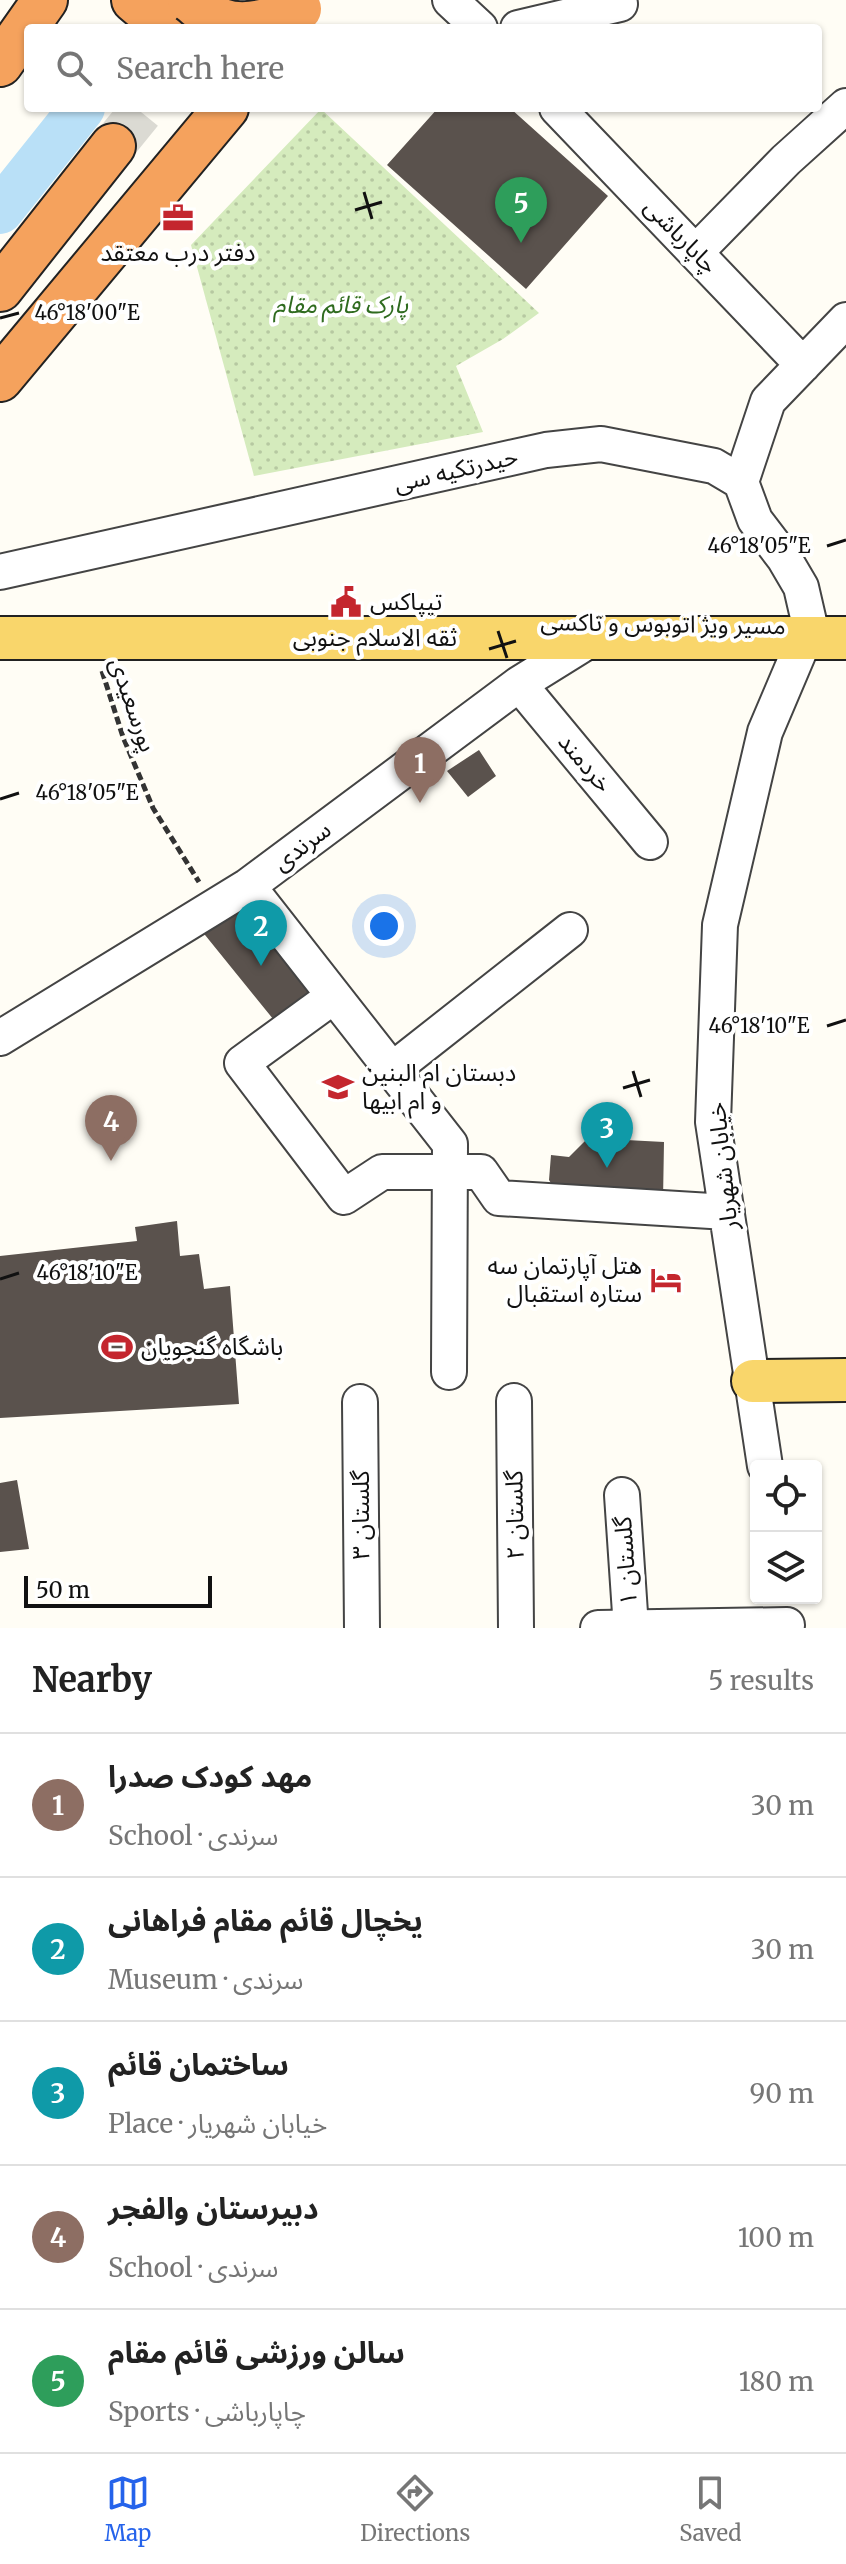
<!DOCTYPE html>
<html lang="en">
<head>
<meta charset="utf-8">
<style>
  :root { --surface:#fff; --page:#f2f2f2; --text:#222; --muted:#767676; --line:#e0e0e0; --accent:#2563eb }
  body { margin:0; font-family:Merriweather,"Noto Sans Arabic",serif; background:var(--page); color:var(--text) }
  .controls { position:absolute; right:24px; bottom:24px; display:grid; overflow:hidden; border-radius:8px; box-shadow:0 2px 6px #0004 }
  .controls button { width:72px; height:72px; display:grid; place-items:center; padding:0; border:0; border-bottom:2px solid var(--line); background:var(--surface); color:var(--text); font:40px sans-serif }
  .scale { position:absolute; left:24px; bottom:20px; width:188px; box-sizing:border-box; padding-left:8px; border:4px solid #111; border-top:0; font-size:22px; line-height:28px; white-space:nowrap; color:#111; -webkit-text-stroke:6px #fff; paint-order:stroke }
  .you { position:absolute; left:384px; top:926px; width:28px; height:28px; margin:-20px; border:6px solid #fff; border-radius:50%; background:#1a73e8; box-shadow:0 0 0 12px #1a73e833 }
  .badge { display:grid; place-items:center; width:52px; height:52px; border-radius:50%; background:var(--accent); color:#fff; font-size:26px; font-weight:700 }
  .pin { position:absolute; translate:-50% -66px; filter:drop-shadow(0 2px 4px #0008) }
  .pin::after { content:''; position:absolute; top:42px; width:28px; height:24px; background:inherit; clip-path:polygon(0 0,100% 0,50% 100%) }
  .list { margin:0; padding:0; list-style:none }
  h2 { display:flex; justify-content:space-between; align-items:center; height:104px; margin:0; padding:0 32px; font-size:34px }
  h2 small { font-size:26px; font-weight:400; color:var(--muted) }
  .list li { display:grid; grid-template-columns:52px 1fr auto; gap:24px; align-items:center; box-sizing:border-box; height:144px; padding:0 32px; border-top:2px solid var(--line) }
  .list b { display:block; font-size:30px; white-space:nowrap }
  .list p { margin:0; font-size:26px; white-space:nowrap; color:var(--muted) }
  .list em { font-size:26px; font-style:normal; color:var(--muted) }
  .icon { flex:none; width:44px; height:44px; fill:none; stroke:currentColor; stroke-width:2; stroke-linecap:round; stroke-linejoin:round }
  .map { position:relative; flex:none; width:846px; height:1628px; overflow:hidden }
  .search { position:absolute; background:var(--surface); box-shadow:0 2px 6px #0004; left:24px; right:24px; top:24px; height:88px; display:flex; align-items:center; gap:20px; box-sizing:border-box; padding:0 28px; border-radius:8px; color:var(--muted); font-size:30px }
  .sheet { height:824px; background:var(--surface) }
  nav { display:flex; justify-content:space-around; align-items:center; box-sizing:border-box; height:112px; border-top:2px solid var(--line); background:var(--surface); font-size:22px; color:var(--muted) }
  nav a { display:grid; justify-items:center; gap:4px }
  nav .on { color:var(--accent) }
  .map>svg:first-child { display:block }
  .park { fill:url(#park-dots) }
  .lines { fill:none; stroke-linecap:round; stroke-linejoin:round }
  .river { stroke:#b9e0f7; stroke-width:46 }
  .building { fill:#5a524d }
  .highway-tunnel { stroke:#dbdad3; stroke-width:44; stroke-dasharray:44 22; stroke-linecap:butt }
  .minor-casing { stroke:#444; stroke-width:38 }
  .major-casing { stroke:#222; stroke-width:46 }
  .highway-casing { stroke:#222; stroke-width:48 }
  .path { stroke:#333; stroke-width:5; stroke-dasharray:8 4; stroke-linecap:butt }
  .minor { stroke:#fff; stroke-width:34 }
  .major { stroke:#f9d66b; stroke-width:42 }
  .highway { stroke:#f5a25d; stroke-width:44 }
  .highway-bridge-casing { stroke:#222; stroke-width:48; stroke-linecap:butt }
  .highway-bridge { stroke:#f5a25d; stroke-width:44 }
  .ticks { fill:none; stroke:#111; stroke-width:3 }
  .labels { text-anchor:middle; stroke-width:8; stroke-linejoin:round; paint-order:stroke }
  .street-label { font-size:24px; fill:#111; stroke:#fff }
  .poi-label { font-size:24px; fill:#111; stroke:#fff; text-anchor:start }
  .park-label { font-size:24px; font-style:italic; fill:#2f6b1f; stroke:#fff }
  .ticks-label { font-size:20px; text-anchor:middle; fill:#111; stroke:#fff; stroke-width:8; stroke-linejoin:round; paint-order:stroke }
</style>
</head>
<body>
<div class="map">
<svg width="846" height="1628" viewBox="0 0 846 1628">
  <defs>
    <pattern id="park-dots" width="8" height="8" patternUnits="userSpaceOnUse" patternTransform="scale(2)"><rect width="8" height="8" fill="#d5ebbd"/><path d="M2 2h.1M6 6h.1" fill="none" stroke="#b6c8a1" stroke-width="1.8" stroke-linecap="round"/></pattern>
  </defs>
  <rect width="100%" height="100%" fill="#fffdf5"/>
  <path class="park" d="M321 109 539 313 503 339 456 366 483 432 254 476 191 245Z"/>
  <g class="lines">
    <path class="river" d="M0 211 82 108"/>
  </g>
  <path class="building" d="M438 108H510L608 196 526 289 387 165Z
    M479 750 496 776 468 797 447 771Z
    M245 901 318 1003 282 1030 201 930Z
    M588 1138 664 1142 663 1200 559 1196 549 1180 551 1155 569 1157Z
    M177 1221 180 1256 199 1254 204 1289 230 1286 239 1404 0 1418V1256L137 1241 135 1227Z
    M17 1480 29 1549 0 1552V1483Z"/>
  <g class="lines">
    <path class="highway-tunnel" d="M113 146 144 108"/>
    <defs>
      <path id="minor" d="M450 0 480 28
        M518 28 620 4
        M557 108 803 365
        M696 252 786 160 846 106
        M741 482 768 401 846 320
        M0 572 546 450 601 444 714 466 741 482 755 520 784 558 801 587 810 626 765 732 720 925 713 1122 765 1466
        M519 684 650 842
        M248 886 450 1144 449 1372
        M334 996 242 1063 344 1197 382 1172H481L499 1198 727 1212
        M0 1038 248 886 519 684 593 638
        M392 1070 570 930
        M514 1401 516 1628
        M360 1402 362 1628
        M622 1495 631 1628
        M598 1628 787 1625"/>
      <path id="major" d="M0 638H846
        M753 1381 846 1380"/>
      <path id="highway" d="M134 0 167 28
        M0 64 45 0
        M0 289 113 146
        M0 379 226 108"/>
    </defs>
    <use href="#minor" class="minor-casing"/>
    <use href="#major" class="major-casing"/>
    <use href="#highway" class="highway-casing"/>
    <path class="path" d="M102 671 123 737 153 808 199 882"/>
    <use href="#minor" class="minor"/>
    <use href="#major" class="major"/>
    <use href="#highway" class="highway"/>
    <defs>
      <path id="highway-bridge" d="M190 0C198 6 207 15 217 19 243 31 275 20 299 9"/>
    </defs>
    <use href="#highway-bridge" class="highway-bridge-casing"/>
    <use href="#highway-bridge" class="highway-bridge"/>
  </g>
  <path class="ticks" d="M364 192 372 219M355 210 382 202M0 318 19 313M827 546 846 540M498 631 507 658M489 649 516 641M0 799 19 793M827 1026 846 1020M633 1071 641 1097M623 1088 650 1080M0 1279 19 1273"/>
  <defs>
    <symbol id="office-bare" viewBox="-9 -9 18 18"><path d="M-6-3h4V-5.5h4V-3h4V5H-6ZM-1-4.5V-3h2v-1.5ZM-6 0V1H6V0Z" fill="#c4262e" stroke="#fff" stroke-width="2.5" paint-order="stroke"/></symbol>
    <symbol id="civic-bare" viewBox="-9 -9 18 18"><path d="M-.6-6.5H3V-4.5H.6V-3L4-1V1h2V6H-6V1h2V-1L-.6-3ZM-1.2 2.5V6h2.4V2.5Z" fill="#c4262e" stroke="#fff" stroke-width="2.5" paint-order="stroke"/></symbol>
    <symbol id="school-bare" viewBox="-9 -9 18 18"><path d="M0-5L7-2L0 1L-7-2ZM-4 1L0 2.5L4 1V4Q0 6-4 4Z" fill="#c4262e" stroke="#fff" stroke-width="2.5" paint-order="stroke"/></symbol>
    <symbol id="hotel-bare" viewBox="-9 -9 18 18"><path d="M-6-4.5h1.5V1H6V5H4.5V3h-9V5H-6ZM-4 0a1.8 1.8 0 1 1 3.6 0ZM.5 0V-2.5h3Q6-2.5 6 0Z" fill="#c4262e" stroke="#fff" stroke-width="2.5" paint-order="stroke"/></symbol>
    <symbol id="stadium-bare" viewBox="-9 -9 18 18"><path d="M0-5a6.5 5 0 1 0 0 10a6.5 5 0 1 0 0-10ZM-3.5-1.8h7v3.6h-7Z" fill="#c4262e" stroke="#fff" stroke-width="2.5" paint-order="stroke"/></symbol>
  </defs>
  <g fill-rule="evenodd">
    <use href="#office-bare" x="156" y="196" width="44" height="44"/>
    <use href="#civic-bare" x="324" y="580" width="44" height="44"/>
    <use href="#school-bare" x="316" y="1065" width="44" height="44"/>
    <use href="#hotel-bare" x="644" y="1258" width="44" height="44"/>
    <use href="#stadium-bare" x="95" y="1325" width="44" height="44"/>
  </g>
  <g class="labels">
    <g class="street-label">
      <text transform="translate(681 236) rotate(46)" y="8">چاپارباشی</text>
      <text transform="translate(456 470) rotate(-13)" y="8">حیدرتکیه سی</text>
      <text transform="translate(663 624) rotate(1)" y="8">مسیر ویژ اتوبوس و تاکسی</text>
      <text x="375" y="646">ثقه الاسلام جنوبی</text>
      <text transform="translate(133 705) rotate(71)" y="8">پورسعیدی</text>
      <text transform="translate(585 763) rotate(50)" y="8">خردمند</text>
      <text transform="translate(302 846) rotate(-37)" y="8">سرندی</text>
      <text transform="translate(723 1166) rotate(-96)" y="8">خیابان شهریار</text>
      <text transform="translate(361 1515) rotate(-90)" y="8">گلستان ۳</text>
      <text transform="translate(515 1515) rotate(-91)" y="8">گلستان ۲</text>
      <text transform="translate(626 1561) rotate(-94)" y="8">گلستان ۱</text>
    </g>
    <g class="poi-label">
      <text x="178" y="261" text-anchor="middle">دفتر درب معتقد</text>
      <text x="370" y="610">تیپاکس</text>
      <text x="362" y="1081">دبستان ام البنین<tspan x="362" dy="28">و ام ابیها</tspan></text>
      <text x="642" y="1274" text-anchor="end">هتل آپارتمان سه<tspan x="642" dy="28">ستاره استقبال</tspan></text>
      <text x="141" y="1355">باشگاه گنجویان</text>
    </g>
    <g class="park-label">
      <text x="341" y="313">پارک قائم مقام</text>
    </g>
  </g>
  <g class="ticks-label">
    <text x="87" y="320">46°18'00"E</text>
    <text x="759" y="553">46°18'05"E</text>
    <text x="87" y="800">46°18'05"E</text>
    <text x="759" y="1033">46°18'10"E</text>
    <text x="87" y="1280">46°18'10"E</text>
  </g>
</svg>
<div class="controls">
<button><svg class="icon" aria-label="locate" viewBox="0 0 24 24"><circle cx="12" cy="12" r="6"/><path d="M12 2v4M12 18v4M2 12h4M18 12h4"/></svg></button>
<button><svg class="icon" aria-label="layers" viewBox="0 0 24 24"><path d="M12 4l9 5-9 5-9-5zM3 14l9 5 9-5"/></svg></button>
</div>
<div class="scale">50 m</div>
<div class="you"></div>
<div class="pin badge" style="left:420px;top:803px;background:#8d6e63">1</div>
<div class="pin badge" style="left:261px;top:966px;background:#0f9aa8">2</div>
<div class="pin badge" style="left:607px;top:1168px;background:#0f9aa8">3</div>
<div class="pin badge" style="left:111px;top:1161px;background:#8d6e63">4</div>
<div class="pin badge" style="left:521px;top:243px;background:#2e9e5b">5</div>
<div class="search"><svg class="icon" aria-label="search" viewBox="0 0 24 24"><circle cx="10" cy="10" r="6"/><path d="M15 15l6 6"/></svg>Search here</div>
</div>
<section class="sheet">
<h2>Nearby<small>5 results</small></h2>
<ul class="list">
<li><span class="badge" style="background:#8d6e63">1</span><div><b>مهد کودک صدرا</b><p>School · سرندی</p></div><em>30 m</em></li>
<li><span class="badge" style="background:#0f9aa8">2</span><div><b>یخچال قائم مقام فراهانی</b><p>Museum · سرندی</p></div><em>30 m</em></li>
<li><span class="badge" style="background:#0f9aa8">3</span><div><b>ساختمان قائم</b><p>Place · خیابان شهریار</p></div><em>90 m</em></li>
<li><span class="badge" style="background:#8d6e63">4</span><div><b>دبیرستان والفجر</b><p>School · سرندی</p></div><em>100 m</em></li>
<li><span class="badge" style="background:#2e9e5b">5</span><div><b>سالن ورزشی قائم مقام</b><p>Sports · چاپارباشی</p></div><em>180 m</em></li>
</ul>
</section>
<nav>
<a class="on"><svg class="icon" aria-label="map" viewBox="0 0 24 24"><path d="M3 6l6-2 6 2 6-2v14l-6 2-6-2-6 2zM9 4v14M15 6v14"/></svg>Map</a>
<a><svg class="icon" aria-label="directions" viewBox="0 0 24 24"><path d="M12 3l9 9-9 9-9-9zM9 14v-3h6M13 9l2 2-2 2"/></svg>Directions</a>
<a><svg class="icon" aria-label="saved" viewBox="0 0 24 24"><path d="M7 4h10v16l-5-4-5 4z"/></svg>Saved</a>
</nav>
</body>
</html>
